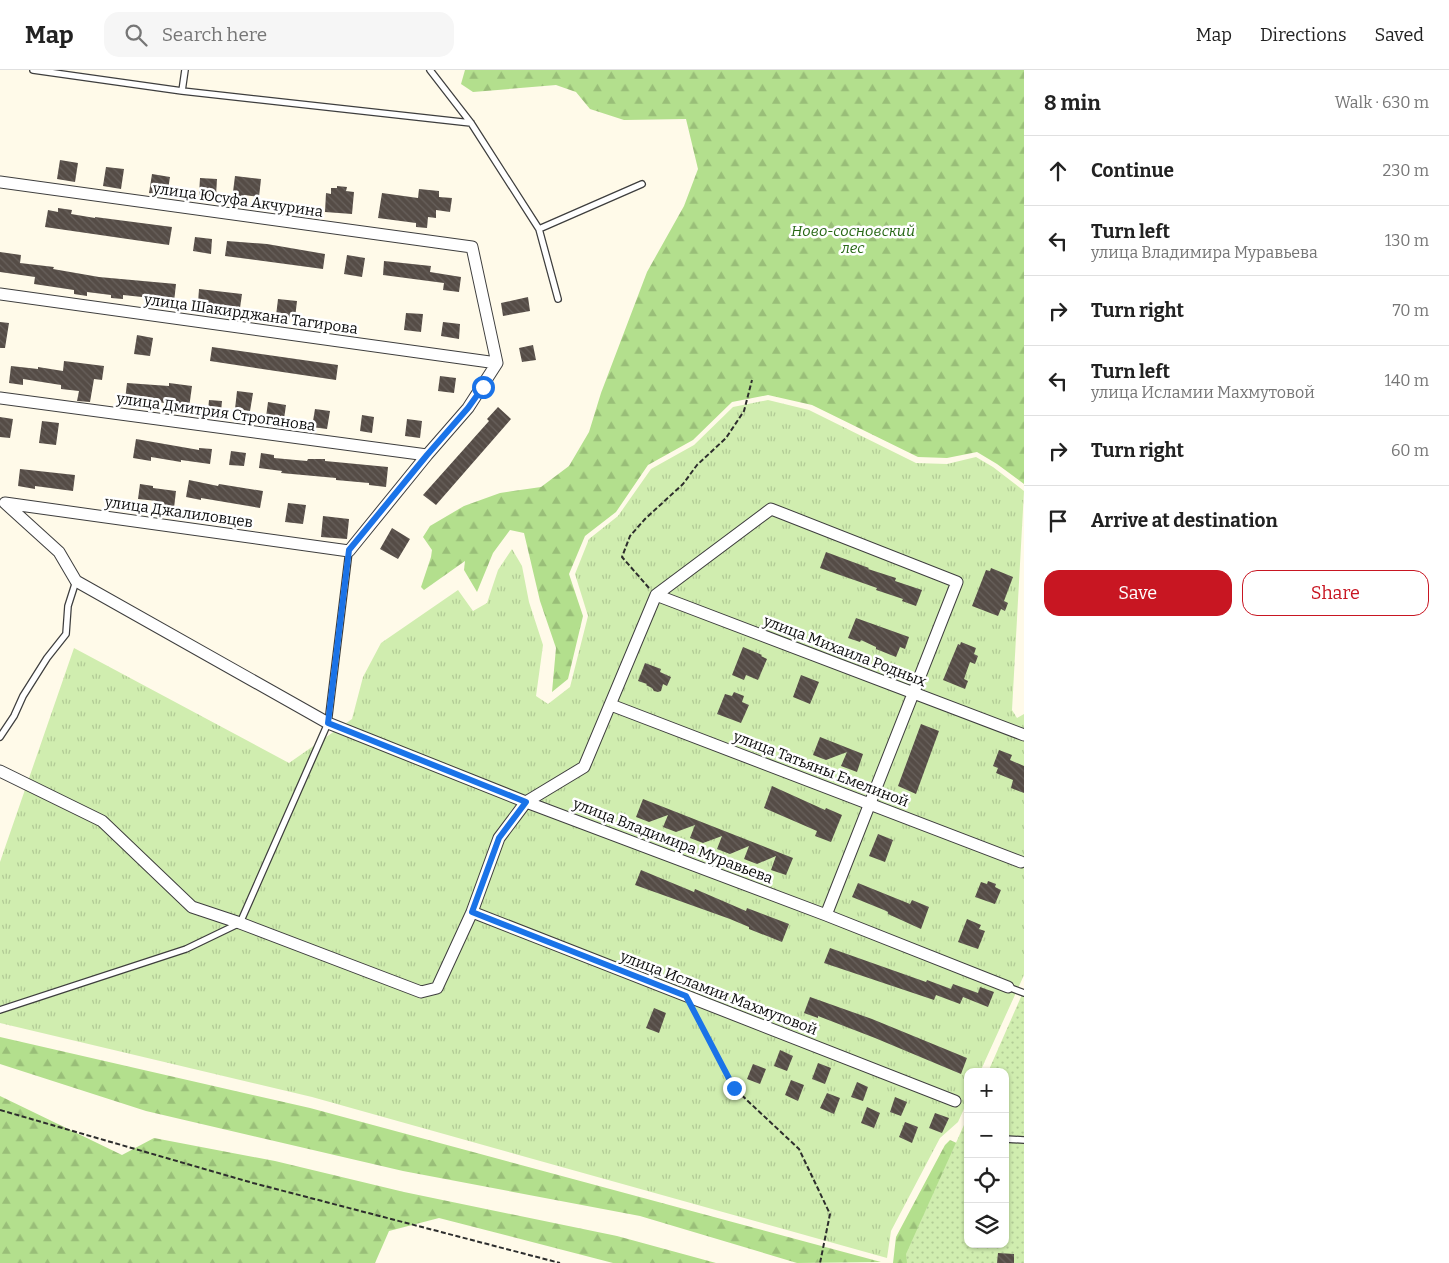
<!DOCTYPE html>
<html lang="en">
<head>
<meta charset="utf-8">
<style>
  :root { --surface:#fff; --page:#f6f6f6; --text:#222; --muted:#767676; --line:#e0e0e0; --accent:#c81622 }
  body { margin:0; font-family:Bitter,serif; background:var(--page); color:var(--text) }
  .controls { position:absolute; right:15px; bottom:15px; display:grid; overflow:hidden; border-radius:10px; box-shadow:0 1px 4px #0004 }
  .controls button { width:45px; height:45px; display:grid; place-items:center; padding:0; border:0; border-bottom:1px solid var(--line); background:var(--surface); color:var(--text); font:25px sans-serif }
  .stop { position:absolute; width:15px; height:15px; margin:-11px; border:4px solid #1a73e8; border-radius:50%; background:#fff }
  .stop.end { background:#1a73e8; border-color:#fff; box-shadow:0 1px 5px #0008 }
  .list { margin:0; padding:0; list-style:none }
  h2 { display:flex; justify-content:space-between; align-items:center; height:65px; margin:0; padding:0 20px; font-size:21px }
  h2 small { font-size:16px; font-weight:400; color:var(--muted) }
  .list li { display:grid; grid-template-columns:32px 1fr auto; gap:15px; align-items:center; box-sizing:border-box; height:70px; padding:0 20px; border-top:1px solid var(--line) }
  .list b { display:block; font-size:19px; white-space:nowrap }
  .list p { margin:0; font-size:16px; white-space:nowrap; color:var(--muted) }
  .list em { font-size:16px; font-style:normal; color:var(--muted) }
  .actions { display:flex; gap:10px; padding:15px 20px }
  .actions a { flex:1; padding:11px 0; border:1px solid var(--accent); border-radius:15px; text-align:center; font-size:18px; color:var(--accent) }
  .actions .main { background:var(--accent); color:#fff }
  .icon { flex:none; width:28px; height:28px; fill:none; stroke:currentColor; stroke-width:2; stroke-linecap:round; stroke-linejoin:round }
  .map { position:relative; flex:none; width:1024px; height:1193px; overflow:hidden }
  header { display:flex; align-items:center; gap:30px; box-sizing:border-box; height:70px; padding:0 25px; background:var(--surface); border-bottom:1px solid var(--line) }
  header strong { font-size:24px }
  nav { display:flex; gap:28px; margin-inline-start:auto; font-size:18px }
  .search { width:350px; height:45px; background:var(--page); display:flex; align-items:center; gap:12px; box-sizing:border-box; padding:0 18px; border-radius:15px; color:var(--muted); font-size:19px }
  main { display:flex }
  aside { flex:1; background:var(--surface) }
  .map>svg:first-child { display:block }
  .grass { fill:url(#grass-tufts) }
  .forest { fill:url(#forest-firs) }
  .garden { fill:url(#garden-dots) }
  .building { fill:url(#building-back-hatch) }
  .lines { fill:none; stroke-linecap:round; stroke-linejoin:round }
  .service-casing { stroke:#3e3e3e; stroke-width:8 }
  .minor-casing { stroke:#3e3e3e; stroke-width:13 }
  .path { stroke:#2d2d2d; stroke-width:2; stroke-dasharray:5 2.5; stroke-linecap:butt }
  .service { stroke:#fff; stroke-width:5.5 }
  .minor { stroke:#fff; stroke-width:11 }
  .route { stroke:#1a73e8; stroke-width:6 }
  .labels { text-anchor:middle; stroke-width:5; stroke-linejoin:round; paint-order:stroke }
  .street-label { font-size:15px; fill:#0b0b0b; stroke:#fff }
  .park-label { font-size:15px; font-style:italic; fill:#286816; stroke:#fff }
</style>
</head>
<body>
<header>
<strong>Map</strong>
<div class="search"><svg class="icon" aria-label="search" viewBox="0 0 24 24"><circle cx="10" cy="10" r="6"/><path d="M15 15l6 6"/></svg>Search here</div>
<nav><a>Map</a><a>Directions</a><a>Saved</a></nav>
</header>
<main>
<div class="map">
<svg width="1024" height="1193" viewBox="0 0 1024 1193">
  <defs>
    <pattern id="grass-tufts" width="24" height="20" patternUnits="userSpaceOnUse" patternTransform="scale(1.25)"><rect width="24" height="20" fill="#d0edaf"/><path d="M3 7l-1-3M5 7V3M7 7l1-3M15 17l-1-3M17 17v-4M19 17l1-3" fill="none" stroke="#b1ca95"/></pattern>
    <pattern id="forest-firs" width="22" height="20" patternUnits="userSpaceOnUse" patternTransform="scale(1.25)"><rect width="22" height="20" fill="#b3df8d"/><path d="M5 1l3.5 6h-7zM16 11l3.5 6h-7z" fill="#99be78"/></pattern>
    <pattern id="garden-dots" width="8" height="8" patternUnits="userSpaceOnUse" patternTransform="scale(1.25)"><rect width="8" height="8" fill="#d0edaf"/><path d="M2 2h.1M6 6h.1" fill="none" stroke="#b1ca95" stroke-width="1.8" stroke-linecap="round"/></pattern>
    <pattern id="building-back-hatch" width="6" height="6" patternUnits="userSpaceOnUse" patternTransform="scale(1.25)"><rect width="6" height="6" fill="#554c46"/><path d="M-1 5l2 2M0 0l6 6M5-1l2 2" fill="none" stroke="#68615c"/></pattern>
  </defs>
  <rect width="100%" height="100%" fill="#fffae9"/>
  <path class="grass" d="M768 330 809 340 916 393 947 394 976 387 993 397 1024 421 1012 640 1017 648 1024 644V905L980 1002H968V1030L958 1052 940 1068 891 1161 887 1188 312 1027 0 953V792L74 578 289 693 352 649 363 607 381 573 458 520 473 541 487 533 498 500 512 479 522 496 529 532 543 575 536 626 548 634 570 617 588 546 575 504 589 469 618 446 651 399 694 375 733 337Z"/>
  <path class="forest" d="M465 0H1024V414L997 394 977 382 947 388 918 387 812 335 768 325 732 332 693 370 648 395 616 442 585 466 569 504 583 546 568 609 552 622 556 578 540 531 524 463 510 460 493 483 477 522 464 500 465 491 424 520 421 517 431 487 432 480 423 467 430 456 464 436 500 423 541 417 569 396 589 362 601 323 647 202 684 136 698 99 686 49 624 50 590 39 576 22 556 15 473 22 461 14Z
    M0 967 310 1038 881 1192 797 1193 640 1146 403 1101 146 1041 0 994Z
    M0 1026 122 1085 154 1068 275 1091 404 1122 617 1166 716 1193H613L439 1148 389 1161 375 1193H0Z
    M950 1070 963 1076 951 1193H893L896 1167 945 1075Z"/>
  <path class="garden" d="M1024 920V1193H907L906 1184 968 1046V1174H1005V1002H988Z"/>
  <path class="building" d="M60 90 78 93 75 112 57 109Z
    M106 97 124 99 121 119 103 116Z
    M152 104 170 107 167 126 149 123Z
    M235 106 261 109 259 127 244 125 243 131 232 130Z
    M200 108 217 109 216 126 199 125Z
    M337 116 347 117 346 121 354 122 352 144 325 142 326 123 331 124V118H337Z
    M419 119 439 121V127L452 128 450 142 436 140V148L428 147 427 158 416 157V153L378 148 382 123 418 128Z
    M58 138 72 140 71 144 95 148V147L172 157 169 175 45 157 48 140 58 142Z
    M195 167 212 169 211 184 193 181Z
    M227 171 267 174 325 184 323 199 225 186Z
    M0 182 21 185 20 193 54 197 53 199 99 207 176 214 174 232 161 230 160 234 146 233 147 228 142 227 123 225V229L111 228V225L87 222V226L74 224V220L34 214 35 207 0 202Z
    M347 185 365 188 362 207 344 204Z
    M384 191 431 196 430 202 461 207 459 222 443 220 444 213 383 205Z
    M199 219 242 224 240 238 198 233Z
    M528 227 530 241 503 246 501 233Z
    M278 229 297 231 295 248 276 246Z
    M406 243 423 244 421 262 404 260Z
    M0 252 9 253 5 278H0Z
    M443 252 460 254 459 269 441 266Z
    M137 265 153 268 150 286 134 284Z
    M533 275 536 290 522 292 519 278Z
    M212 277 338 295 336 310 210 291Z
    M64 291 104 296 102 310 94 309 90 332 77 331 79 321 61 319V315L23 309V315L9 313 11 296 38 299V297L63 301Z
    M440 306 456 308 454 323 438 321Z
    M127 313 169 316V313L192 316 189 338 167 335V333L125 330Z
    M237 321 253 323 250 341 235 339Z
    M209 330 222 331 221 342 208 341Z
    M268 332 286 335 284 349 266 347Z
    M498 337 511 349 436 435 423 425 489 351 487 349Z
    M315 339 330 341 327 359 312 357Z
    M362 345 374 347 372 363 360 361Z
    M0 347 13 349 10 368 0 367Z
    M407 349 422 351 420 368 405 366Z
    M42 351 59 353 56 375 39 373Z
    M136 369 199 380V378L212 379 210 394 181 390V392L151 387V391L133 388Z
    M231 381 246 383 244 396 229 395Z
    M261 383 274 385V388L307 391 308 389H325V391L388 397 386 417 369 415V413L336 410V408L281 403 282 401 259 398Z
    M20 399 75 405 73 421 35 416V419L18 416Z
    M189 410 218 416 219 414 263 421 260 438 201 428V430L186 427Z
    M140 414 153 416V418L176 421 174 438 157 435V431L138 429Z
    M288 433 306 435 303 454 285 452Z
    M323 446 349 449 347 469 321 467Z
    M392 458 410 469 398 489 380 479Z
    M826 482 869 498 868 499 896 508 895 511 922 520 916 536 902 531 903 529 876 520 877 518 820 498Z
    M991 498 1013 507 1004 531 1008 533 1005 541 1001 539 998 546 972 536 986 500 990 501Z
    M856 548 909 567 905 579 900 577 896 587 876 579V577L861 570 860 572 848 568Z
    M961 572 976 578 974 584 978 586 975 594 970 592 964 609 968 611 965 619 943 610 958 574 960 575Z
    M743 577 762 585 761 586 767 589 758 610 746 605 744 610 732 605Z
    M645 593 661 599 660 602 671 607 667 616 663 614 661 621 658 622 654 621 652 618 646 615 647 614 638 611Z
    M801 605 819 612 810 634 793 627Z
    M734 622 744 626 742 632 749 635 741 653 717 644 725 624 732 626Z
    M921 654 939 661 916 724 898 716Z
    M820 667 863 684 857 702 841 696 847 682 826 690 813 685Z
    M999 680 1012 685 1010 690 1024 696V723L1011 718 1013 710 996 703 998 698 993 696Z
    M772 716 825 740 826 738 842 745 831 772 815 766 817 761 764 738Z
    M643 729 793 788 786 805 771 800 776 786 757 794 744 789 749 776 730 784 717 779 722 766 703 773 690 768 695 755 676 762 663 757 668 745 649 752 636 747Z
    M878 764 893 770 885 792 869 786Z
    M641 800 694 822 695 819 746 841 747 838 789 854 782 872 749 859V857L730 849 635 815Z
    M988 811 996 814 995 817 1001 820 995 834 975 827 981 812 987 814Z
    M858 813 910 834 912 830 929 837 921 859 888 844V842L884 840 852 827Z
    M967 849 981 855 979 859 985 861 978 879 958 872Z
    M830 878 926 912 927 910 951 919 953 914 978 923 980 917 994 922 988 937 963 927 960 934 936 925 934 930 824 893Z
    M810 927 872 949 967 988 961 1004 875 968 818 946V948L804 943Z
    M654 938 666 943 659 963 646 958Z
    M780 980 793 986 787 1001 774 996Z
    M818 993 831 998 825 1014 812 1009Z
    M753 994 766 999 760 1014 747 1009Z
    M791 1010 804 1015 798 1031 785 1025Z
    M857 1012 868 1017 863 1031 851 1027Z
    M827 1023 840 1028 834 1044 820 1038Z
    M895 1027 907 1032 901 1046 890 1042Z
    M867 1037 880 1043 874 1058 861 1053Z
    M935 1043 949 1048 942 1063 929 1058Z
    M905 1052 918 1057 912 1073 899 1067Z
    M998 1183 1014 1184V1193H997Z"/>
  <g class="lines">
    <defs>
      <path id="service" d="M33 0 182 21 471 53
        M430 0 471 53 539 159 558 229
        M182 21 185 0
        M539 159 642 114
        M0 667 14 646 23 626 47 588 66 564 68 536 76 511
        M1008 917 1024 923
        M0 940 186 879 240 853 328 653 349 481
        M1005 1069 1024 1070"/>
      <path id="minor" d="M0 112 472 177 497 293 468 338 427 385 349 481 5 433
        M0 224 497 293
        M0 328 427 385
        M5 433 59 482 76 511 328 653 526 732 826 845 1008 917
        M656 525 771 439 957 512 826 845
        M656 525 1024 665
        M611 635 1021 792
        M0 701 102 751 192 837 240 853 421 922 437 918 472 842 499 768 526 732 584 697 656 525
        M472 842 955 1031"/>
    </defs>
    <use href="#service" class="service-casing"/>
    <use href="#minor" class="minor-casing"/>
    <path class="path" d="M649 518 622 487 630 466 645 449 683 414 697 395 726 368 744 341 752 310
      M694 941 734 1018 799 1079 830 1144 820 1193
      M0 1040 253 1113 560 1193"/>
    <use href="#service" class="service"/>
    <use href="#minor" class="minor"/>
  </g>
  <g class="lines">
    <path class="route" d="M483 317 468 338 427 385 349 480 328 653 526 732 499 768 472 842 686 926 734 1018"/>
  </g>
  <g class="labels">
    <g class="street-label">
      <text transform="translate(238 130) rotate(8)" y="5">улица Юсуфа Акчурина</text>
      <text transform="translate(251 244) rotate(8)" y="5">улица Шакирджана Тагирова</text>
      <text transform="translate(216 342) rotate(8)" y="5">улица Дмитрия Строганова</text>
      <text transform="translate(179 442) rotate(8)" y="5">улица Джалиловцев</text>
      <text transform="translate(845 581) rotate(21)" y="5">улица Михаила Родных</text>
      <text transform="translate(821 699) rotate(21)" y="5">улица Татьяны Емелиной</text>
      <text transform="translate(673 771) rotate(21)" y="5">улица Владимира Муравьева</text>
      <text transform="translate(719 923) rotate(21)" y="5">улица Исламии Махмутовой</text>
    </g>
    <g class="park-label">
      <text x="853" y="166">Ново-сосновский<tspan x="853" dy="17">лес</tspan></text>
    </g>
  </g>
</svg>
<div class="controls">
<button>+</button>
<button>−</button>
<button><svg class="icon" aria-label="locate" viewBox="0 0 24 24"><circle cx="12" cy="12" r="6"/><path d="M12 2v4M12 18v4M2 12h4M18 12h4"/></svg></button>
<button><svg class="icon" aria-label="layers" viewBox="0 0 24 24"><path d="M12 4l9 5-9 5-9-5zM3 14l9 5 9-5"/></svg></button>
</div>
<div class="stop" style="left:483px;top:317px"></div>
<div class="stop end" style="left:734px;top:1018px"></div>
</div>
<aside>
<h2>8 min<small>Walk · 630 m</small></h2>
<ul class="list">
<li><svg class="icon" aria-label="ahead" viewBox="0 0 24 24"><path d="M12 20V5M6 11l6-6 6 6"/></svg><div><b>Continue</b></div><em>230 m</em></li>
<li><svg class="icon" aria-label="left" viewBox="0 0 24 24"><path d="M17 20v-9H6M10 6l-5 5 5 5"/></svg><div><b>Turn left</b><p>улица Владимира Муравьева</p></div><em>130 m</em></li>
<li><svg class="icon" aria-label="right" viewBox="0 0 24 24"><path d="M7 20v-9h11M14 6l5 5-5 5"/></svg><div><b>Turn right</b></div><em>70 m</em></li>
<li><svg class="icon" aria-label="left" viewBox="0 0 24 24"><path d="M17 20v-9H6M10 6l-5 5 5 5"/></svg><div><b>Turn left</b><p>улица Исламии Махмутовой</p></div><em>140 m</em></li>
<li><svg class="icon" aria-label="right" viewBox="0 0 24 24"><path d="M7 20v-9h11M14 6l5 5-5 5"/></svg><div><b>Turn right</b></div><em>60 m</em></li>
<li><svg class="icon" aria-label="arrive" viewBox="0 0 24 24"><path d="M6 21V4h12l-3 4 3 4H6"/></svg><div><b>Arrive at destination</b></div></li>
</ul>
<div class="actions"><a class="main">Save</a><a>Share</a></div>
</aside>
</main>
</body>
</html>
